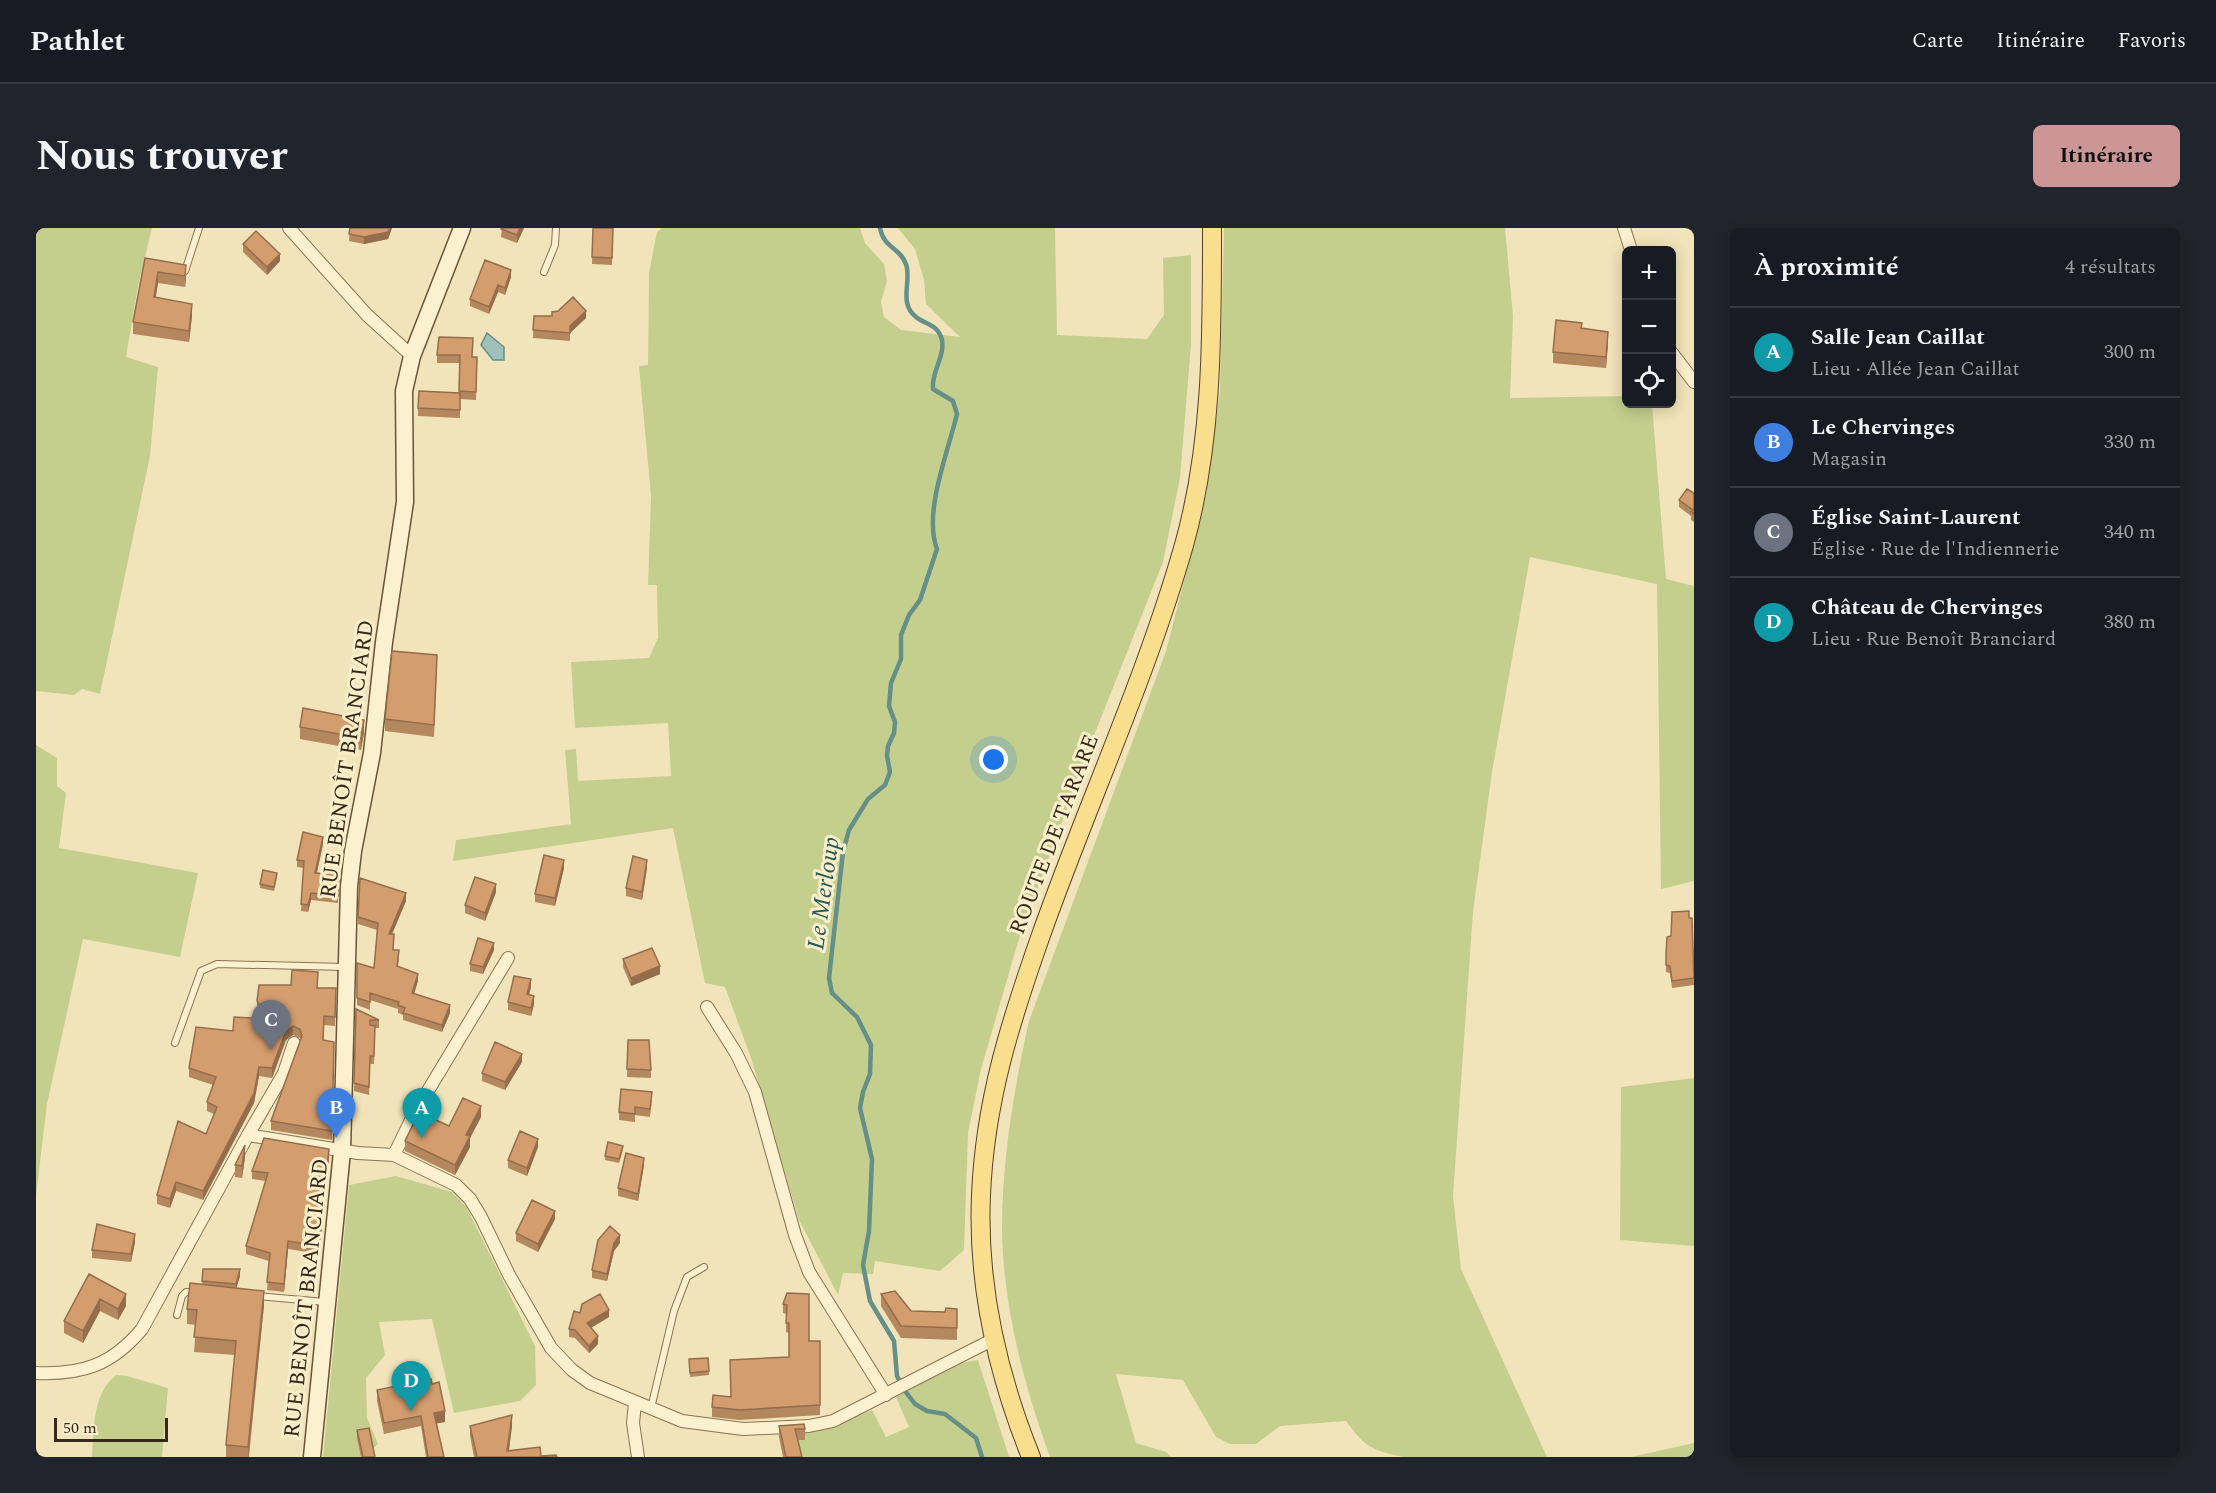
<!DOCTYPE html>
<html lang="fr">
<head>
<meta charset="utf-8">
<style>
  :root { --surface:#171b24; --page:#20242c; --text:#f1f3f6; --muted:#9ea1a6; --line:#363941; --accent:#cb9695 }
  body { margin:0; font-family:Spectral,serif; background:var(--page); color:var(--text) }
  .controls { position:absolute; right:18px; top:18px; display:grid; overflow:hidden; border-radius:9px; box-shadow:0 3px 15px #0003 }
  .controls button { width:54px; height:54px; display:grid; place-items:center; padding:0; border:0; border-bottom:2px solid var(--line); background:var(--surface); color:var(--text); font:30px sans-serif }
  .scale { position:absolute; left:18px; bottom:15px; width:114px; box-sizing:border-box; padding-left:6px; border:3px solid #37291a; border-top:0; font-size:16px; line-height:21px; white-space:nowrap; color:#37291a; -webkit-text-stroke:4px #f8eeca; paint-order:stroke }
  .you { position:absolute; left:958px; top:532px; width:21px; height:21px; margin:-15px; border:4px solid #fff; border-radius:50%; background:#1a73e8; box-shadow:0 0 0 9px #1a73e833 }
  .badge { display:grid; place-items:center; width:39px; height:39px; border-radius:50%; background:var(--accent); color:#fff; font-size:20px; font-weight:700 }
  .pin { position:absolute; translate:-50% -50px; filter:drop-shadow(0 2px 3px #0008) }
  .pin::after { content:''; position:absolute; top:32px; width:21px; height:18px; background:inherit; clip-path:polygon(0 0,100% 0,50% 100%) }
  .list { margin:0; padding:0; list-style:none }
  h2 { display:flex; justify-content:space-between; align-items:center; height:78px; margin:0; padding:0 24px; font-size:26px }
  h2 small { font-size:20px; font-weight:400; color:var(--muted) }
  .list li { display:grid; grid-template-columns:39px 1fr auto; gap:18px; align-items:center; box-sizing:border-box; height:90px; padding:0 24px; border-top:2px solid var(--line) }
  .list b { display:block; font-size:22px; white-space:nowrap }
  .list p { margin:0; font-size:20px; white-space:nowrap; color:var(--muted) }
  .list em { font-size:20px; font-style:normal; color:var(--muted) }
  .icon { flex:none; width:33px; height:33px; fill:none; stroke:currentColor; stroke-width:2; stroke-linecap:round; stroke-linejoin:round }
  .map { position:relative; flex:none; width:1658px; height:1229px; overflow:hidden; border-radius:9px }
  header { display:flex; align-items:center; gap:36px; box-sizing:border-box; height:84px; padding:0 30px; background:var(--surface); border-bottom:2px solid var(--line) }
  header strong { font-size:28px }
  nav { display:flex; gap:33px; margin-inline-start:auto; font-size:21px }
  .intro { display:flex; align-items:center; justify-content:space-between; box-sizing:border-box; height:144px; padding:0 36px }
  h1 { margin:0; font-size:42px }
  .button { padding:15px 27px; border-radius:9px; background:var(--accent); color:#111; font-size:21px; font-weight:700 }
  main { display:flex; gap:36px; padding:0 36px }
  aside { flex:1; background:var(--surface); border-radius:9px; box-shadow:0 3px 15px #0003 }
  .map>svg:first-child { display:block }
  .green { fill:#c4cf8e }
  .water { fill:#9fc1b9; stroke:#668f87; stroke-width:1.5 }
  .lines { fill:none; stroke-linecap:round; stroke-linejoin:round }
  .stream { stroke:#668f87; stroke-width:4.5 }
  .lane-casing { stroke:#897353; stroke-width:8 }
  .street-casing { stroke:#897353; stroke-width:14 }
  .secondary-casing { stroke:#6a5437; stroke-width:19 }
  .primary-casing { stroke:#564028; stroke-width:20 }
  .lane { stroke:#fcf1ce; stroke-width:6 }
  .street { stroke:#fcf1ce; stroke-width:12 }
  .secondary { stroke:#fcf1ce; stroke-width:16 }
  .primary { stroke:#f9de8d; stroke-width:18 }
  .wall { fill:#b5875e }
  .shaded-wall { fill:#946e4c }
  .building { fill:#d39d6d; stroke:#946e4c; stroke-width:1.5 }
  .labels { text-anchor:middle; stroke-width:6; stroke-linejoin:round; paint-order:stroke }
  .street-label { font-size:22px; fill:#37291a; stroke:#f8eeca }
  .water-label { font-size:24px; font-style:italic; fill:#275858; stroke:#f8eeca }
</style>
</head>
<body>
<header>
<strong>Pathlet</strong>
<nav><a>Carte</a><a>Itinéraire</a><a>Favoris</a></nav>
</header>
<div class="intro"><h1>Nous trouver</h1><a class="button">Itinéraire</a></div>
<main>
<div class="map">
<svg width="1658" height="1229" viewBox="0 0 1658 1229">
  <rect width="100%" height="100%" fill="#f1e4ba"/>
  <path class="green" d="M0 0H116L102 58 90 129 122 139 114 228 64 466 46 461 38 467 0 463Z
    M626 0H824L829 15 848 36 851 53 845 74 848 89 865 102 924 109 890 76 888 52 879 21 862 0H1019L1021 107 1111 111 1128 87 1127 30 1155 27V116L1144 250 1127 334 1051 525 982 714 945 841 932 905 928 1022 904 1043 839 1033 837 1046 807 1045 802 1067 763 992 715 830 689 759 669 755 637 600 417 633 420 612 535 596 529 522 540 521 542 553 635 548 632 495 539 500 535 434 613 430 622 410 621 357H612L615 268 603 138 612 137 613 45 621 4Z
    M1188 0H1469L1477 88 1474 170 1590 168V176H1616L1630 351 1658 358V653L1625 661 1621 356 1494 329 1456 544 1437 684 1417 968 1425 1041 1511 1229H1367C1335 1222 1329 1219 1310 1193L1244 1198 1220 1216H1194L1180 1209 1147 1152 1080 1146 1100 1215 1130 1224 1135 1229H1014C988 1157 967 1079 966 1001 966 931 978 861 993 793L1130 423 1170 267 1184 163Z
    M0 517 21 530V558L30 565 23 620 162 645 144 729 47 711 11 876 0 968Z
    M1658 850V1018L1584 1012 1585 859Z
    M360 948 416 964 430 978 499 1118 500 1157 484 1173 418 1185 396 1091 343 1094 349 1127 330 1150 331 1190 342 1216 328 1229H287L313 957Z
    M942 1132 973 1229H763L757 1205 789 1201 836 1182 850 1209 873 1199 860 1169 925 1135Z
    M80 1147 91 1148 132 1160 126 1229H56C58 1202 56 1166 80 1147Z
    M1658 1215V1229H1595Z"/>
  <path class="water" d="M451 105 468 119V132H457L445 117Z"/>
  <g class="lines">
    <path class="stream" d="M844 0C848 21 864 19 870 36 876 53 862 75 880 89 890 97 902 96 906 112 909 129 895 144 897 161L917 173 921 186C912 224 887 285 901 321L884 372 873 387 865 407V431L855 455 853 478 859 494 858 505 852 518 851 528 854 544 849 557 832 571 813 602 807 624 793 750 796 765 821 789 835 817 834 846 827 864 824 880 836 931 833 1003 827 1037 834 1073 858 1113 861 1148 869 1163 879 1176 891 1183 909 1186 940 1210 946 1229"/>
    <defs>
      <path id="lane" d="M149 43 163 0
        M508 44 519 17 520 0
        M139 815 165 743 181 736 310 739
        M221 1068 289 1074
        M141 1087 146 1068 150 1064H160
        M615 1180 638 1083 651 1049 668 1039"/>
      <path id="street" d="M253 0 331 87 376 128
        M1588 0 1595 22
        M1636 125 1658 154
        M671 779 700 825 719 864 759 1007 773 1044 850 1167
        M212 907 322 925 358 927 420 957 434 971 445 989 473 1047 515 1120 536 1142 554 1155 646 1193 707 1201 773 1198 797 1193 958 1111
        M358 927 378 886 472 730
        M0 1145C46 1147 76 1137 106 1101L212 907 248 845 258 815
        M599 1175 597 1195 602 1229"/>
      <path id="secondary" d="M276 1229 306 923 313 658 317 623 336 525 348 414 369 274 368 163 376 128 426 0"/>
      <path id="primary" d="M995 1229C962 1147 941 1056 945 967 949 873 974 795 1005 707 1051 577 1110 450 1148 317 1177 214 1176 106 1176 0"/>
    </defs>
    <use href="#lane" class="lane-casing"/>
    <use href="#street" class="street-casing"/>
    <use href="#secondary" class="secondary-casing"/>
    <use href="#primary" class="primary-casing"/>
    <use href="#lane" class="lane"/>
    <use href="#street" class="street"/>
    <use href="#secondary" class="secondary"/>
    <use href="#primary" class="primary"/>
  </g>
  <path class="wall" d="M314 0H356L352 11 328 16 313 13Z
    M466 0H488L481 15 465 9Z
    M557 0H577L576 37 556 36Z
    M207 16 244 33 231 47 207 24Z
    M109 30 150 49 149 59 122 55 119 70 156 88 153 114 97 106V94Z
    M475 49 469 67 462 64 453 86 434 78V71Z
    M498 88H516L550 90 534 105V113L497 110Z
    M1546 100 1572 115 1570 140 1517 135V124Z
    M403 109 436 129H441L440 172 424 171V190L382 188V180L423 165 424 135H401V127Z
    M1658 265V294L1655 292V288L1643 279V272Z
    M401 439 398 509 349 503V491Z
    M264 499 328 504 325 522 264 511Z
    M287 616 281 645 303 646 302 675 275 672 272 684 265 683 268 640 261 639V632Z
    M528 640 519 678 499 674V666Z
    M611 640 606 672 590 668V660Z
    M241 649 238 663 224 660V656Z
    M460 664 449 693 429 685V677Z
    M370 673 356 706 358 713 357 722 363 729 362 739 382 753 378 766 414 785 406 804 367 792V787L362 785V781L334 772V782L321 777V735L338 740 341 702 322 696V689Z
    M1653 690H1656L1658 757 1636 760 1634 745 1630 744V726L1635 708Z
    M458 722 447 746 434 743V736Z
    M587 731 624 746 595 758 587 739Z
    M495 759 493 767 498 776 495 788 472 782V774Z
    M282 760H300L299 798 288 797V813L298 814 296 912 235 902V893L265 811 264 810 257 807 250 812 236 850 223 848 218 875 167 972 140 963 134 980 121 976V967L170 906 178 886 171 883V874L177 857 153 849V840L197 803 227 791 221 782V773Z
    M320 781 343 792V800H339L338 836H334L333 867 318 863Z
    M592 812 615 842V850L591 849Z
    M486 834 469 862 446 853V845Z
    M616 872 614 889 599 887V894L583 892V884Z
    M445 889 434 910V919L419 947 369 923V913L413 898Z
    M502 919 491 948 472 940V932Z
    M587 922 583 935 569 932V928Z
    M209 929 206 950 199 949V937Z
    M293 929 283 1026 252 1021 248 1064 231 1062 233 1033 210 1026V1018L230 953 216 951V943Z
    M608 937 602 973 582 968V960Z
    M519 991 502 1024 480 1013V1005Z
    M99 1014 95 1034 56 1030V1022Z
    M584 1015 578 1023 571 1053 556 1050V1042Z
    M167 1041 204 1048 200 1060 228 1077 213 1229H190V1217L199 1127 158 1124 160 1097 151 1096V1081L166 1056Z
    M53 1046 90 1078 82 1092 64 1083 47 1115 28 1105V1093Z
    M751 1065 773 1113H784V1187L704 1192 676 1189V1179L694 1169 753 1129V1105L750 1104V1086L747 1085V1076Z
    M845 1066 875 1083 909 1084 921 1081V1112L865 1110 845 1078Z
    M544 1085 573 1089 555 1100 562 1116 553 1125 539 1110 533 1109V1101Z
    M672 1130 673 1147 654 1149 653 1131Z
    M396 1156 409 1194 400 1195 408 1229H390L385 1198 348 1206 341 1173V1162Z
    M434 1198H476L473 1222 505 1228 521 1229H438L434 1208Z
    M743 1198 769 1201V1212H762L766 1229H747L743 1209Z
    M321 1202 339 1229H325L321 1210Z"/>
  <path class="shaded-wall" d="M354 0H356L352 11 328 16V9Z
    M484 0H488L481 15V7Z
    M244 26V33L231 47V39Z
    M150 37V49L149 59V48Z
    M475 42V49L469 67V60Z
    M122 44V55L118 81V69Z
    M462 57V64L453 86V79Z
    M156 76V88L153 114V103Z
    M550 83V90L534 105V98Z
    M1572 104V115L1570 140V129Z
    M328 492V504L325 522V510Z
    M287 609V616L279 652V645Z
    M528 632V640L519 678V670Z
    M611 632V640L606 672V664Z
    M460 656V664L449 693V685Z
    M275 665V672L272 684V677Z
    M370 665V673L353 713V706Z
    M458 715V722L447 746V739Z
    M624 738V746L595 758V750Z
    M382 746V753L376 772V765Z
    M495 751V759L491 774V766Z
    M498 768V776L495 788V780Z
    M414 777V785L406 804V797Z
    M257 798V807L250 812 236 850V840L250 803Z
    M486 826V834L469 862V854Z
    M223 839V848L218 875 167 972V963Z
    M445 878V889L434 910V919L419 947V937L430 907Z
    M502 911V919L491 948V940Z
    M209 917V929L206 950V938Z
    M293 921V929L283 1026V1018Z
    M608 930V937L602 973V966Z
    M140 954V963L134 980V971Z
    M519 983V991L502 1024V1016Z
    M99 1006V1014L95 1034V1026Z
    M584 1007V1015L578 1023 571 1053V1046L578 1015Z
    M252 1013V1021L248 1064V1056Z
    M204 1041V1048L200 1062V1056Z
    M228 1063V1077L212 1229V1219Z
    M90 1066V1078L82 1092V1081Z
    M64 1071V1083L47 1115V1103Z
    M573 1082V1089L551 1102V1095Z
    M562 1108V1116L553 1125V1118Z
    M409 1183V1194L398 1196V1185Z
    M476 1187V1198L472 1229 471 1223Z"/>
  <path class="building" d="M314 0H354L352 4 328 9 313 6Z
    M466 0H484L481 7 465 1Z
    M557 0H577L576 30 556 29Z
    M220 3 244 26 231 39 207 16Z
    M109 30 150 37 149 48 122 44 118 69 156 76 153 103 97 94Z
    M449 32 475 42 469 60 462 57 453 79 434 71Z
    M537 69 550 83 534 98V105L497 102 498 88H516V84L522 83Z
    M1520 92 1546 95 1545 100 1572 104 1570 129 1517 124Z
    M403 109 437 110 436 129H441L440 164 423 163 424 127H401Z
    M383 163 424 165V182L382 180Z
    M1651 261 1658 265V286L1655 284 1657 282 1643 272Z
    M356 423 401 427 398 497 349 491Z
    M267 480 328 492 325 510 264 499Z
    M267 604 287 609 279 645 303 646 302 668 275 665 272 677 265 676 268 633 261 632Z
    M508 627 528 632 519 670 499 666Z
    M597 628 611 632 606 664 590 660Z
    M227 642 241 645 238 659 224 656Z
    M439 649 460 656 449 685 429 677Z
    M324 650 370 665 353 706H358L357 722H363L361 738 382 746 376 765 414 777 406 797 367 785 369 780 362 777 363 774 334 765V774L321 770V735L338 740 342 695 322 689Z
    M1653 683V690H1656L1658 750 1636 753 1634 738 1630 737V726L1631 709 1635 708 1636 684Z
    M442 710 458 715 447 739 434 736Z
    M616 720 624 738 595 750 587 731Z
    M256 742 282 744 281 760H300L299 789 288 788 287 812 298 814 296 903 235 893 266 808 264 801 257 798 250 803 236 840 223 839 218 865 167 963 140 954 134 971 121 967 142 893 170 906 181 879 171 874 180 849 153 840 160 799 197 803 198 789 233 791 221 773 223 757H255Z
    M478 748 495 751 491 766 498 768 495 780 472 774Z
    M320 781 343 792H334V797L339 798 338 828H334L333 859 318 855Z
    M592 812H613L615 842 591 841Z
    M459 814 486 826 469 854 446 845Z
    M585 861 616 864 614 881 599 879V886L583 884Z
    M427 870 445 878 430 907 434 908 419 937 369 913 383 884 413 898Z
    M484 903 502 911 491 940 472 932Z
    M228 910 293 921 283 1018 252 1013 248 1056 231 1054 234 1025 210 1018 232 945 216 943Z
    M572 914 587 918 583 931 569 928Z
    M209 917 206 938 199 937Z
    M590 925 608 930 602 966 582 960Z
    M496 972 519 983 502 1016 480 1005Z
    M61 996 99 1006 95 1026 56 1022Z
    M574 998 584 1007 578 1015 571 1046 556 1042 562 1012Z
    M167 1041H204L200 1056 166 1053Z
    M53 1046 90 1066 82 1081 64 1071 47 1103 28 1093Z
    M154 1055 228 1063 212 1219 190 1217 200 1113 158 1109 161 1082 151 1081Z
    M859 1063 875 1083 909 1084 910 1080 921 1081V1100L865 1098 845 1066Z
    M751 1065 773 1066V1113H784V1177L704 1182 676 1179 677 1167 695 1169 694 1132 753 1129V1095H750L751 1077 747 1076Z
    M564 1066 573 1082 551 1095 562 1108 553 1118 539 1102 533 1101 538 1083 544 1085 546 1076Z
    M672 1130 673 1143 654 1145 653 1131Z
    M395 1151 396 1156 403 1154 409 1183 398 1185 408 1229H392L385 1188 348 1195 341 1162Z
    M476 1187 471 1223 504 1219 505 1228 520 1227 521 1229H441L434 1198Z
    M768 1196 769 1201H759L766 1229H750L743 1198Z
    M333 1200 339 1229H327L321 1202Z"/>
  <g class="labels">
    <g class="street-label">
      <text transform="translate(310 531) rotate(-82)" y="8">RUE BENOÎT BRANCIARD</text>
      <text transform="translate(1017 606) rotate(-69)" y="8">ROUTE DE TARARE</text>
      <text transform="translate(269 1070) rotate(-84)" y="8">RUE BENOÎT BRANCIARD</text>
    </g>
    <g class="water-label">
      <text transform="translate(787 665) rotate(-82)" y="8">Le Merloup</text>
    </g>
  </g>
</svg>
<div class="controls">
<button>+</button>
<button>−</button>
<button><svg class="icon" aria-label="locate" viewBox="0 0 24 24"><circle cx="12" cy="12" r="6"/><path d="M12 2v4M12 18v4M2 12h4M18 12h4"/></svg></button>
</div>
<div class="scale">50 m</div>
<div class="you"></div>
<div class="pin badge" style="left:386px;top:910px;background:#0f9aa8">A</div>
<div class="pin badge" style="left:300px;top:910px;background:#3f7fe0">B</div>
<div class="pin badge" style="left:235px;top:822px;background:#6b7280">C</div>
<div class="pin badge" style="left:375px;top:1183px;background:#0f9aa8">D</div>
</div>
<aside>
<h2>À proximité<small>4 résultats</small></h2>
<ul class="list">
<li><span class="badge" style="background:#0f9aa8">A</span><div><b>Salle Jean Caillat</b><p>Lieu · Allée Jean Caillat</p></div><em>300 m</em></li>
<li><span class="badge" style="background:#3f7fe0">B</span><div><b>Le Chervinges</b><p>Magasin</p></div><em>330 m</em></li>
<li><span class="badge" style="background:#6b7280">C</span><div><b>Église Saint-Laurent</b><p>Église · Rue de l'Indiennerie</p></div><em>340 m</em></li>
<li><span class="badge" style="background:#0f9aa8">D</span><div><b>Château de Chervinges</b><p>Lieu · Rue Benoît Branciard</p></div><em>380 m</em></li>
</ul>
</aside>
</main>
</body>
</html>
